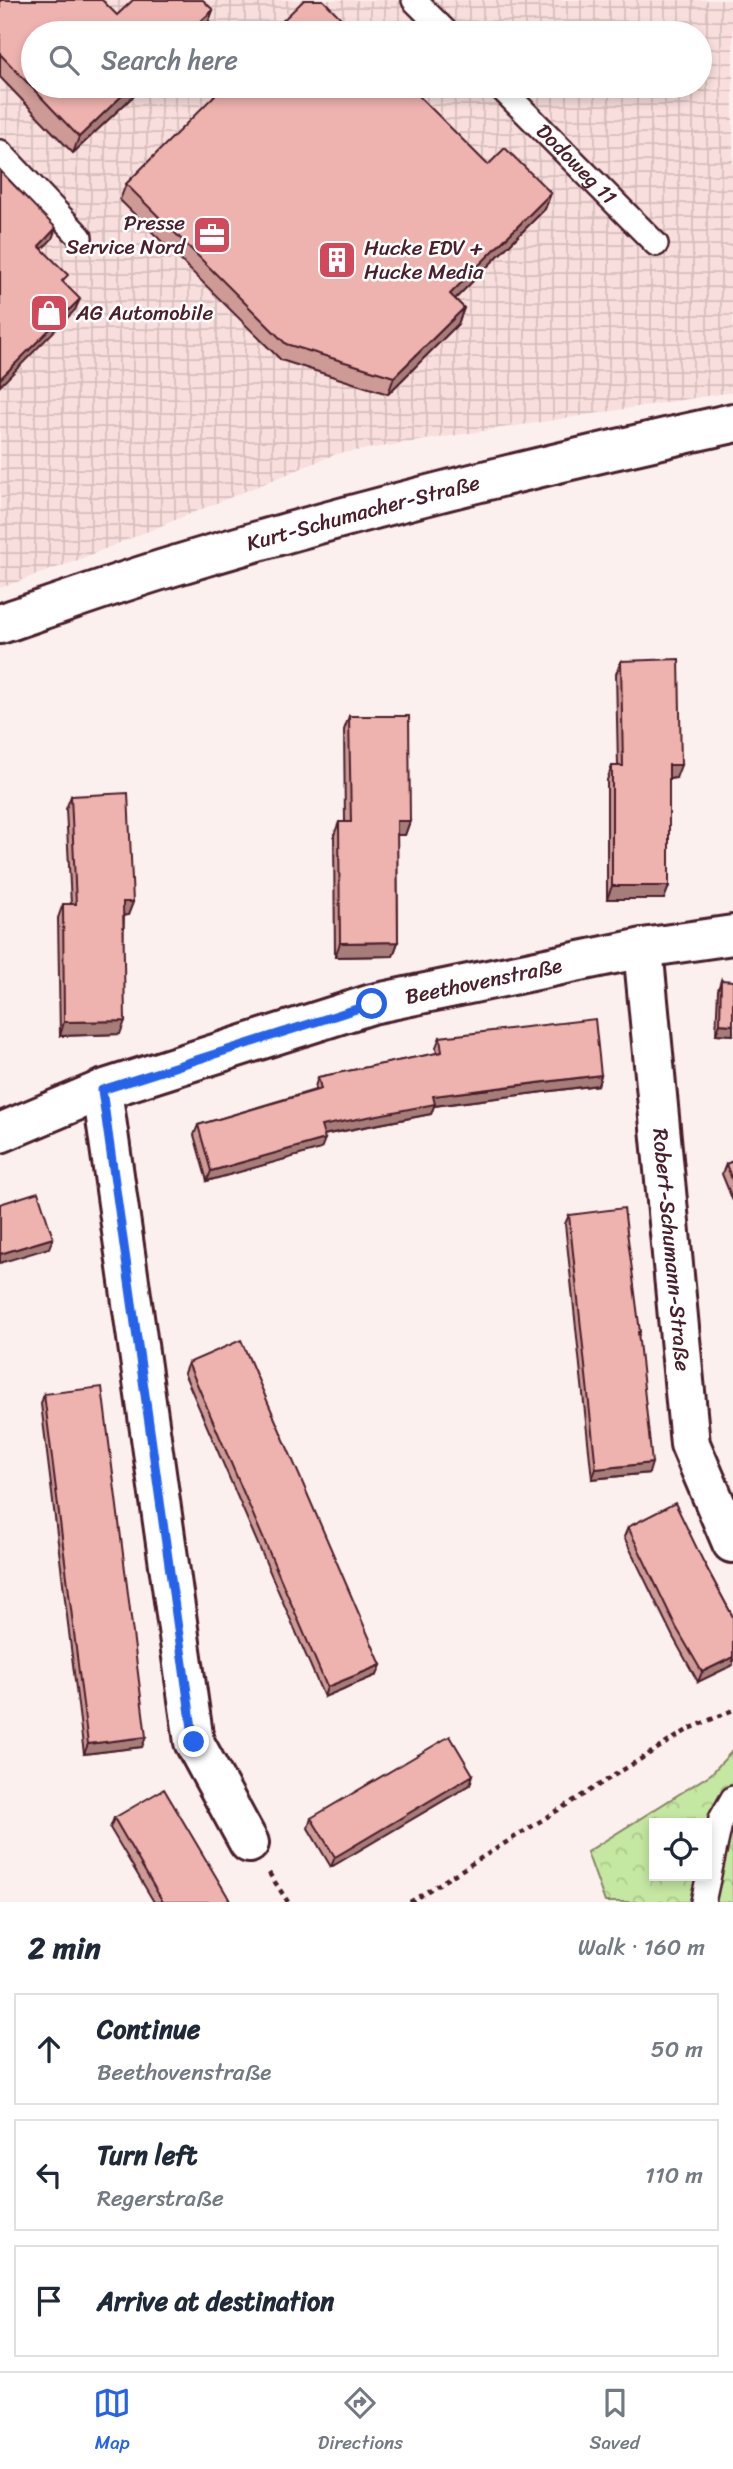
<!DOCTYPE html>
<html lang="en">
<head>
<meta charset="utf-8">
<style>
  :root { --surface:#fff; --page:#f6f6f7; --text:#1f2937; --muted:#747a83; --line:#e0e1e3; --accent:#2563eb }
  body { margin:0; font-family:Sriracha,sans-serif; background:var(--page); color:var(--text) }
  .controls { position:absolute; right:21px; bottom:21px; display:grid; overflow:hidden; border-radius:0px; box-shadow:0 4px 10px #0003 }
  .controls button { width:63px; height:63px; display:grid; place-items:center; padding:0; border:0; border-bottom:2px solid var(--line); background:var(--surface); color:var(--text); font:35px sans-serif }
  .stop { position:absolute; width:21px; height:21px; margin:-16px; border:5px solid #2563eb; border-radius:50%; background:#fff }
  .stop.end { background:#2563eb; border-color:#fff; box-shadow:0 2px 7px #0008 }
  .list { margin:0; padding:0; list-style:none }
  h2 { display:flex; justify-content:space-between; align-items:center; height:91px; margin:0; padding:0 28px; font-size:30px }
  h2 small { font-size:23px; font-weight:400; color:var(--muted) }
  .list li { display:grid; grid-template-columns:46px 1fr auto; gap:21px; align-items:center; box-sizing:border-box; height:112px; margin:0 14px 14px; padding:0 14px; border:2px solid var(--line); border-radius:0px }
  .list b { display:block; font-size:26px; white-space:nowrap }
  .list p { margin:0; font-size:23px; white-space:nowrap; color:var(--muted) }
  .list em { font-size:23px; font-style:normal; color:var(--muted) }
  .icon { flex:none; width:38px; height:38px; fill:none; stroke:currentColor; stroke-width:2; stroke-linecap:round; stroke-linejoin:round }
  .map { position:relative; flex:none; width:733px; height:1902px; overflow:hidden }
  .search { position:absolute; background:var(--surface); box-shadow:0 4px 10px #0003; left:21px; right:21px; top:21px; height:77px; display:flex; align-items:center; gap:18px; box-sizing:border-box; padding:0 24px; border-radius:38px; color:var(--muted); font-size:26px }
  .sheet { height:469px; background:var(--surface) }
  nav { display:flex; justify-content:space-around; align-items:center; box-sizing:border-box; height:98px; border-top:2px solid var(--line); background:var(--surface); font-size:19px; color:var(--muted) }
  nav a { display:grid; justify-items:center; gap:4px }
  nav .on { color:var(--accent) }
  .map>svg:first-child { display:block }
  .industrial { fill:url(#industrial-grid); fill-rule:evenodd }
  .park { fill:url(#park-crowns); stroke:#878366; stroke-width:2; fill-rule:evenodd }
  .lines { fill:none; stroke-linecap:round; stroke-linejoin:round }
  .service-casing { stroke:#4a1f2b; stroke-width:28 }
  .minor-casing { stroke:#4a1f2b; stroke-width:44 }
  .tertiary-casing { stroke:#4a1f2b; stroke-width:44 }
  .path { stroke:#4a1f2b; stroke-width:4.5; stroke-dasharray:5 5; stroke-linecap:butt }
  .service { stroke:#fff; stroke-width:23 }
  .minor { stroke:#fff; stroke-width:38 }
  .tertiary { stroke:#fff; stroke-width:38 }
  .wall { fill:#cd9a96; stroke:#4a1f2b; stroke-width:2 }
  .shaded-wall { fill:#a77d7a; stroke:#4a1f2b; stroke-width:2 }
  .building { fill:#eeb3ae; stroke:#4a1f2b; stroke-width:2 }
  .route { stroke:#2563eb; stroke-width:9 }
  .labels { text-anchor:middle; stroke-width:5; stroke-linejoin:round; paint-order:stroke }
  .street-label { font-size:21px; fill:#4a1f2b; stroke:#fff }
  .poi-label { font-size:21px; fill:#4a1f2b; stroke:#fff; text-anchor:start }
</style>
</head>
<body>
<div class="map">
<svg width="733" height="1902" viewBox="0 0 733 1902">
  <defs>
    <pattern id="industrial-grid" width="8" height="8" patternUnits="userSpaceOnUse" patternTransform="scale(1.75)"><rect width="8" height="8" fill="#f8dedc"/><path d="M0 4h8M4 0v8" fill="none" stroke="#d6bebd"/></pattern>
    <pattern id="park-crowns" width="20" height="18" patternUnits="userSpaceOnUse" patternTransform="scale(1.75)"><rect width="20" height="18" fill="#c4e7a1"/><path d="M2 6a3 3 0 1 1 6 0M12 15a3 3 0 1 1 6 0" fill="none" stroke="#aac68b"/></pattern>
  </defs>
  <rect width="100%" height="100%" fill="#fcf0ef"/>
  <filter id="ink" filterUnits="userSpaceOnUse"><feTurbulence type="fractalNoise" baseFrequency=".0143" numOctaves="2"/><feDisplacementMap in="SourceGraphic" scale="14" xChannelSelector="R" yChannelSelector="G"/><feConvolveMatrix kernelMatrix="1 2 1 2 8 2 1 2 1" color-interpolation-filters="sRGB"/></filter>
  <g filter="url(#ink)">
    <path class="industrial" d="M0 0H733V392L336 454 73 562 0 588ZM33 33H700V86H33Z"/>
    <path class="park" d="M733 1750V1902H605L587 1852 711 1774ZM654 1823H707V1876H654Z"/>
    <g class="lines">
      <defs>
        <g id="service">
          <path d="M414 0 447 33"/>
          <path id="s1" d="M499 86 656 244"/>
          <path d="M0 152 80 237"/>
          <path d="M703 1902 721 1819 733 1798"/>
        </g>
        <g id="minor">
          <path id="s2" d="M643 948 690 1444 732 1543"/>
          <path d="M102 1090 194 1742 249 1843"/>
          <path id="s3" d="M0 1133 102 1090 372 1004 643 948 733 935"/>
        </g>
        <g id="tertiary">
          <path id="s4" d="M0 624C59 604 117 583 177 565 360 509 546 464 733 423"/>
        </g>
      </defs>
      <use href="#service" class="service-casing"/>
      <use href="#minor" class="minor-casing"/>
      <use href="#tertiary" class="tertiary-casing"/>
      <path class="path" d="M269 1873 288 1902
        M410 1902 689 1729 733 1710"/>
      <use href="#service" class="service"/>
      <use href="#minor" class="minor"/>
      <use href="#tertiary" class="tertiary"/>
    </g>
    <path class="wall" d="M0 0 117 15 213 10 207 26 73 153 0 77Z
      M217 86 488 165 551 193 545 209 455 299 464 308 458 324 388 394 281 360 120 200 126 184 213 98Z
      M621 661 676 778 669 779V886L664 899H607V780L612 766H618L616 674Z
      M349 716 410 821 405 835H397L398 942 393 956 335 957 334 835 339 822H345L344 730Z
      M71 796 133 902 128 915 124 916 120 1034 60 1036 58 918 63 904H71L66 809Z
      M721 980 733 1035 716 1034 718 990Z
      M440 1037 601 1075 598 1085 434 1106 431 1114 324 1135 321 1149 207 1181 194 1135 198 1125 315 1090V1087L318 1077 437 1053 436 1047Z
      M733 1161V1201L722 1174 726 1164Z
      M569 1215 640 1332 638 1337 649 1473 592 1479 565 1224Z
      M188 1363 381 1665 377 1675 324 1697 184 1373Z
      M44 1394 142 1747 84 1754 41 1404Z
      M628 1527 703 1561 733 1617 698 1682 673 1637 624 1537Z
      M470 1785 331 1867 308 1828 311 1818Z
      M114 1818 231 1902H154L110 1828Z"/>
    <path class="shaded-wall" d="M213 10 207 26 199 33H188Z
      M132 86H144L73 153 79 137Z
      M551 193 545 209 444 310 450 294Z
      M56 228 52 239 34 257 39 246Z
      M80 299 75 310 0 386V379Z
      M464 308 458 324 388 394 394 377Z
      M669 765H681L676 778 664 779Z
      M397 821H410L405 835H392Z
      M612 886H669L664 899H607Z
      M123 902H133L128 915 118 916Z
      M398 942 393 956 335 957 340 943Z
      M125 1021 120 1034 60 1036 64 1022Z
      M720 1024 733 1025V1035L716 1034Z
      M601 1075 598 1085 434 1106 431 1114 317 1136 321 1126 433 1096Z
      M325 1139 321 1149 207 1181 211 1171Z
      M53 1238 49 1248 0 1263V1254Z
      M652 1463 649 1473 592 1479 596 1469Z
      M733 1657V1665L698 1682 702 1672Z
      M381 1665 377 1675 324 1697 327 1687Z
      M146 1737 142 1747 84 1754 88 1744Z
      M473 1775 470 1785 331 1867 335 1857Z"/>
    <path class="building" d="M0 0H102L117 15 133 0H203L213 10 188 33H33V86H132L79 137 0 54Z
      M304 0H323L356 33H270Z
      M217 86H409L488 165 505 148 551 193 450 294 464 308 394 377 286 344 126 184 220 90Z
      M0 171 56 228 39 246 68 275 62 281 80 299 0 379Z
      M679 659 681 765H669V886H612V766H623L621 661Z
      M349 716H409L410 821H397L398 942 340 943 339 822H351Z
      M128 793 133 902H123L125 1021 64 1022 63 904H76L71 796Z
      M721 980 733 981V1025L720 1024Z
      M595 1019 601 1075 433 1096 435 1104 321 1126 325 1139 211 1171 198 1125 321 1089 318 1077 442 1052 440 1037Z
      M733 1161V1182L726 1164Z
      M38 1192 53 1238 0 1254V1204Z
      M624 1208 640 1332H638L652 1463 596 1469 569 1215Z
      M241 1340 381 1665 327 1687 188 1363Z
      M102 1387 146 1737 88 1744 44 1394Z
      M675 1503 703 1561 733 1617V1657L702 1672 676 1627 628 1527Z
      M450 1736 473 1775 335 1857 311 1818Z
      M164 1789 231 1902H163L114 1818Z"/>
  </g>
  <g class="lines" filter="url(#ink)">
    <path class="route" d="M194 1742 102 1090 372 1004"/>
  </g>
  <defs>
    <symbol id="office-square" viewBox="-11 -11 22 22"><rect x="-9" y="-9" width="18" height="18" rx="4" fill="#d1495b" stroke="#fff"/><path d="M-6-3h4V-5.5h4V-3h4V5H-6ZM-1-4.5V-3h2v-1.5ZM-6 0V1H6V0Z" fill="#fff"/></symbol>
    <symbol id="building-square" viewBox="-11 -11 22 22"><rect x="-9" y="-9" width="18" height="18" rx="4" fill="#d1495b" stroke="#fff"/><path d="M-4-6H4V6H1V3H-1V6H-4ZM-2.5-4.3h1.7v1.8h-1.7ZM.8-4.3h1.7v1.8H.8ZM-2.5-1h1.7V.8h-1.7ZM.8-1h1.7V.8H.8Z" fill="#fff"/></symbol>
    <symbol id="shop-square" viewBox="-11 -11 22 22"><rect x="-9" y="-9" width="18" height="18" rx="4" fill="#d1495b" stroke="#fff"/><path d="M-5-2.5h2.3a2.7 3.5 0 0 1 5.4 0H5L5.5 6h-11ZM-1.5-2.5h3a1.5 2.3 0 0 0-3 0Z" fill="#fff"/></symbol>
  </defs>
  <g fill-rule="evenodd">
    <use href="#office-square" x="190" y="213" width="44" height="44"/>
    <use href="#building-square" x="315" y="238" width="44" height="44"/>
    <use href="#shop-square" x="27" y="291" width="44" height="44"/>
  </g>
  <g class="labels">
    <g class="street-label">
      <text dy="7" stroke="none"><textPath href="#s1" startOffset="110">Dodoweg 11</textPath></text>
      <text dy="7" stroke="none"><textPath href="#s4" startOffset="380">Kurt-Schumacher-Straße</textPath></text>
      <text dy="7" stroke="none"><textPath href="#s3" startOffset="508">Beethovenstraße</textPath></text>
      <text dy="7" stroke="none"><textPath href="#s2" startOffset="303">Robert-Schumann-Straße</textPath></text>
    </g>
    <g class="poi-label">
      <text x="185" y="230" text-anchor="end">Presse<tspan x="185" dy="24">Service Nord</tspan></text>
      <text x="364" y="255">Hucke EDV +<tspan x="364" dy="24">Hucke Media</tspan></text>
      <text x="76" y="320">AG Automobile</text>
    </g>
  </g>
</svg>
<div class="controls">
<button><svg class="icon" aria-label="locate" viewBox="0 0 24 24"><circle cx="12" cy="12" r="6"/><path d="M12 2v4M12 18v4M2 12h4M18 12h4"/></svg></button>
</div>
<div class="stop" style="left:372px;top:1004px"></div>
<div class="stop end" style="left:194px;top:1742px"></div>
<div class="search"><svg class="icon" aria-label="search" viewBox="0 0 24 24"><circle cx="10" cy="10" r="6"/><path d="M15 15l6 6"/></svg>Search here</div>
</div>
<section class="sheet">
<h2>2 min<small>Walk · 160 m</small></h2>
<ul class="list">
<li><svg class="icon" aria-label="ahead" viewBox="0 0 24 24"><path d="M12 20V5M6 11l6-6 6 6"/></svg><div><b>Continue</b><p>Beethovenstraße</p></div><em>50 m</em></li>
<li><svg class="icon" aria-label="left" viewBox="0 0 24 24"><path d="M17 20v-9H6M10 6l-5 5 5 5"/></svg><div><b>Turn left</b><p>Regerstraße</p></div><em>110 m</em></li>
<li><svg class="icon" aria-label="arrive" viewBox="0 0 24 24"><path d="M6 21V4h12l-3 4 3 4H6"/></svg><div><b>Arrive at destination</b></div></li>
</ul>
</section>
<nav>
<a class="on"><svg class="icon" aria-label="map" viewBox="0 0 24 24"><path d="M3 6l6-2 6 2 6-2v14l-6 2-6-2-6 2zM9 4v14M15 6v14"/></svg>Map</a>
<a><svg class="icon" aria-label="directions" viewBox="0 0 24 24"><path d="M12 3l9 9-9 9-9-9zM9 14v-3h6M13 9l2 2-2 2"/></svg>Directions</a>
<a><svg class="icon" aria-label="saved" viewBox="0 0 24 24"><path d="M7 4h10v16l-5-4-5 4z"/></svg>Saved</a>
</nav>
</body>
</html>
